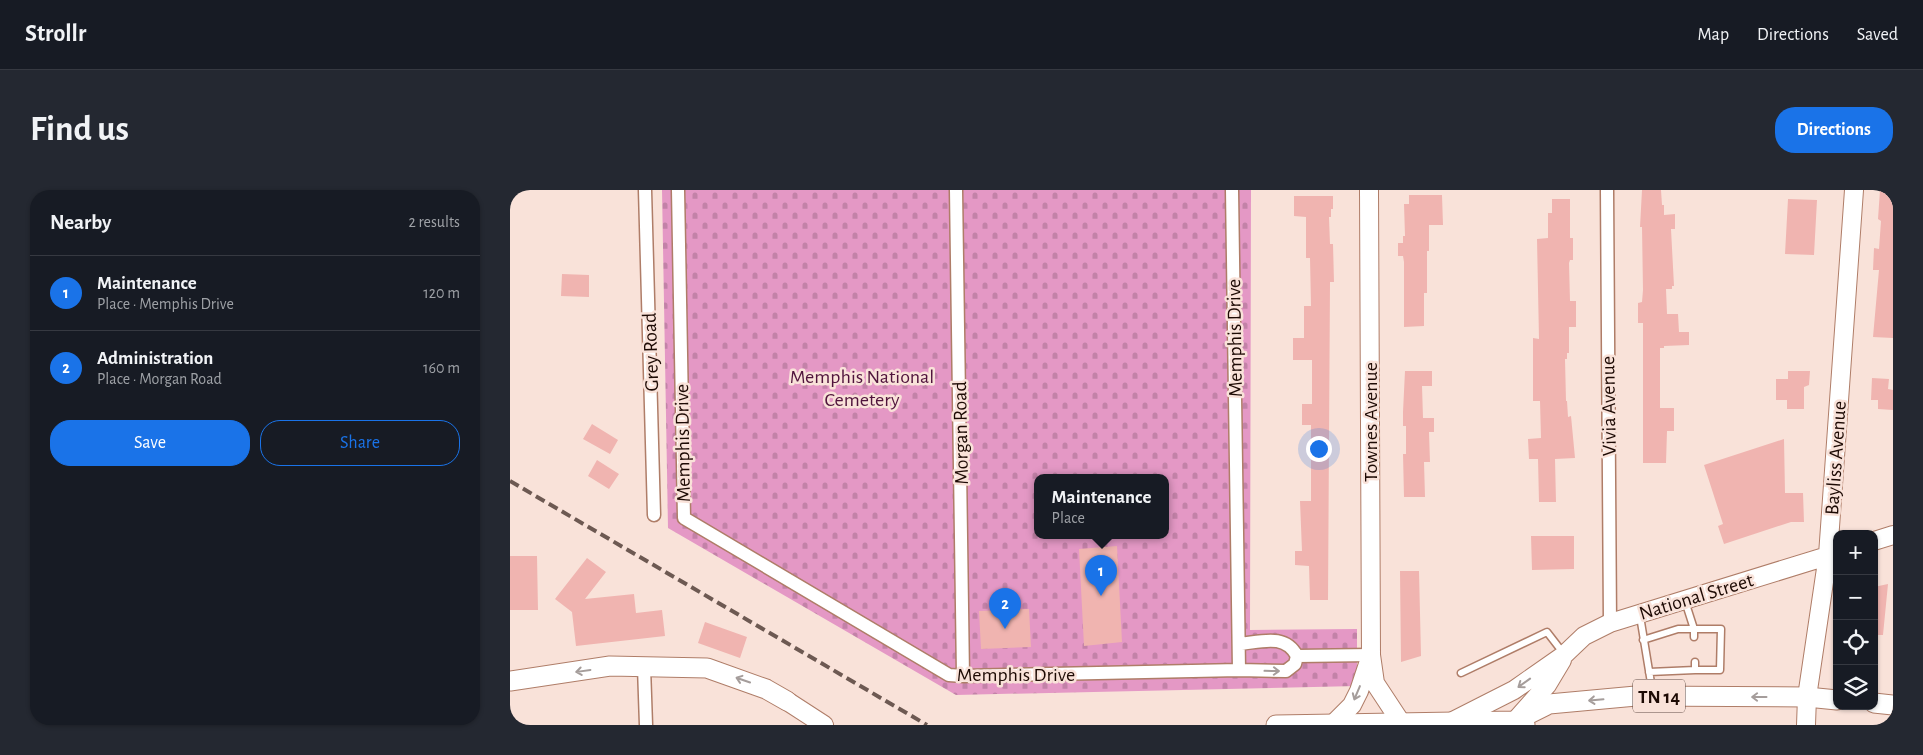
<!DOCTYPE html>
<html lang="en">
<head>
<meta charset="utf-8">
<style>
  :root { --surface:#171b24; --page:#242831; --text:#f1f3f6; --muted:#9ea1a6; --line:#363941; --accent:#1a73e8 }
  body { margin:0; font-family:"Alegreya Sans",sans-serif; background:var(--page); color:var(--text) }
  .controls { position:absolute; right:15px; bottom:15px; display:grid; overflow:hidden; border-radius:10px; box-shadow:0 1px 4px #0004 }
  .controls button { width:45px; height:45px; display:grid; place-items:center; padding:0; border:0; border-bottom:1px solid var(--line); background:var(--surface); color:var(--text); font:25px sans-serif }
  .you { position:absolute; left:808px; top:258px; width:18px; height:18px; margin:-12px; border:4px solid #fff; border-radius:50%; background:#1a73e8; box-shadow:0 0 0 8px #1a73e833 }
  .badge { display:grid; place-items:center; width:32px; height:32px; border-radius:50%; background:var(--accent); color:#fff; font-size:16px; font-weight:700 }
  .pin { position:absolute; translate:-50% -41px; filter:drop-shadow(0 1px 2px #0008) }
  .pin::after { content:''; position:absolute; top:26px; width:18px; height:15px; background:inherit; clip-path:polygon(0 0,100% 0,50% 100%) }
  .popup { position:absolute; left:524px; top:284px; width:135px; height:65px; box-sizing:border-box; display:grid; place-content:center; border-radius:10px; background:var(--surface); filter:drop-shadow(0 1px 4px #0005); font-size:16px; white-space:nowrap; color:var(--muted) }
  .popup b { font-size:19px; color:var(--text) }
  .popup::after { content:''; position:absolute; left:50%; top:100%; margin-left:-10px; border:10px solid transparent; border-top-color:var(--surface) }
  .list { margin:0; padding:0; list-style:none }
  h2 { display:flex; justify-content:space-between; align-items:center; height:65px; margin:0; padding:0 20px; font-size:21px }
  h2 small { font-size:16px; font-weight:400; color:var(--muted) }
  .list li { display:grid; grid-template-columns:32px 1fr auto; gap:15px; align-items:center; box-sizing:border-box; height:75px; padding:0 20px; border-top:1px solid var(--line) }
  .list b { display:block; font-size:19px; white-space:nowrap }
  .list p { margin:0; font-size:16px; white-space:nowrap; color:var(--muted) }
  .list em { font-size:16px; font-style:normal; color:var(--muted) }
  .actions { display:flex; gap:10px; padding:15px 20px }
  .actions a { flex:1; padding:11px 0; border:1px solid var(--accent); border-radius:20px; text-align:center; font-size:18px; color:var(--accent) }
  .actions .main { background:var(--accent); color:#fff }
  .icon { flex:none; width:28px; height:28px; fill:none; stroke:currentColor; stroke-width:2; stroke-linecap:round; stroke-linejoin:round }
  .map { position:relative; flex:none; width:1383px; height:535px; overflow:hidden; border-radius:20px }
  header { display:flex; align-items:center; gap:30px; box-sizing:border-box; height:70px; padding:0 25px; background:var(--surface); border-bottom:1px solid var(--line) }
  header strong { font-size:24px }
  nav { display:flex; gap:28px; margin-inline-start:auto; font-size:18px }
  .intro { display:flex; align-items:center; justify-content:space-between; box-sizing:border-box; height:120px; padding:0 30px }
  h1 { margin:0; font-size:35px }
  .button { padding:12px 22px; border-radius:20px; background:var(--accent); color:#fff; font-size:18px; font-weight:700 }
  main { display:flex; gap:30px; padding:0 30px }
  aside { flex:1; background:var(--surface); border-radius:20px; box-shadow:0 1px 4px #0004 }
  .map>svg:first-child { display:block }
  .cemetery { fill:url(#cemetery-stones); fill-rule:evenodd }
  .building { fill:#f0b4b0 }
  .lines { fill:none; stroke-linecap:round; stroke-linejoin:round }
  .lane-casing { stroke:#af7d68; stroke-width:9 }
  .street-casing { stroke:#af7d68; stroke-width:15 }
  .secondary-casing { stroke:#af7d68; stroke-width:20 }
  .primary-casing { stroke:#af7d68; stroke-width:21 }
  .lane { stroke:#fff; stroke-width:6 }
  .street { stroke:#fff; stroke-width:12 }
  .secondary { stroke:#fff; stroke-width:18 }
  .primary { stroke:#fff; stroke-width:19 }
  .rail { stroke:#6d5952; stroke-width:4; stroke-dasharray:10 5; stroke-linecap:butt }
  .oneway { stroke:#a59d9b }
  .labels { text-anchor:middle; stroke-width:5; stroke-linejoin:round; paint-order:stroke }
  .shield { fill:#f9e2d9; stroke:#5f4b44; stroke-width:1 }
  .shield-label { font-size:19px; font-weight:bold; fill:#1d0a04 }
  .street-label { font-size:20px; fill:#1d0a04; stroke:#f9e2d9 }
  .park-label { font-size:20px; fill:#50133c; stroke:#f9e2d9 }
</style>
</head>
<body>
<header>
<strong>Strollr</strong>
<nav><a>Map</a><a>Directions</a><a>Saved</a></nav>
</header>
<div class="intro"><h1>Find us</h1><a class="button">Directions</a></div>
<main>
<aside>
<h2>Nearby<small>2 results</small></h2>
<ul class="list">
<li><span class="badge">1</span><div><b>Maintenance</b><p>Place · Memphis Drive</p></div><em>120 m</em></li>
<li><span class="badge">2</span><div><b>Administration</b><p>Place · Morgan Road</p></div><em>160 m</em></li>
</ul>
<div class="actions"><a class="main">Save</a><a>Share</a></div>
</aside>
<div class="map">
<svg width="1383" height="535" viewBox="0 0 1383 535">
  <defs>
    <pattern id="cemetery-stones" width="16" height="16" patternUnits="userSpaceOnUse" patternTransform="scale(1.25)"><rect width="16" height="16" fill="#e498c5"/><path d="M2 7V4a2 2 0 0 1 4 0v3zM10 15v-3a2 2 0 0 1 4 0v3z" fill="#c382a8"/></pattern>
  </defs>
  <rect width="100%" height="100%" fill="#f9e2d9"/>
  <path class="cemetery" d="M152 0H741L740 440 847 439V496L446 505 158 338ZM527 287H655V345H527Z"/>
  <path class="building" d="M1132 0H1151L1152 15H1154V25L1165 24V39H1161L1164 96H1162V99H1156L1157 124H1168L1169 142H1179V155L1154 156V158H1150V218H1164V241H1157L1156 273H1133V133H1128V113L1132 112 1133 100 1132 37H1130Z
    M1370 0H1383V148L1363 147 1369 80H1363L1364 58 1369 59 1371 31 1368 29Z
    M899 5H932L933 35H919V61H917V103H914V136L894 137V72L893 66H888V53H893V46H895L894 14H899Z
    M784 6H823V19H821V27H819L820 54H823L824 92H820L818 410H800L799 376 785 375V361H792L790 311H801V235H792V214H802V170H783V148H794V116H801L800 68H796V27L784 26Z
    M1042 9H1060V48H1063V70H1060L1059 73 1060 111H1066V137H1059V163H1057V169H1055L1056 211H1057L1058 227 1061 226 1065 268 1045 269 1046 312H1029L1028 269H1019L1018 249 1031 248 1030 211H1023V148L1029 149 1027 49 1038 48V23H1042Z
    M1278 9 1307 10 1304 65 1275 64Z
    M52 84 79 85V107L51 106Z
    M895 181H922V196H912L913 228H924V242H919L920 272H914L915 307H894L893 264H896V236H893V222Z
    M1278 181H1300L1299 195 1294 197V219H1277V210H1266V189H1278Z
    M1362 188 1379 189 1378 199 1383 200V220L1368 219V210H1361Z
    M82 234 108 250 100 264 73 249Z
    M1274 249 1275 303H1293L1294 332H1281L1214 354 1208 336 1213 334 1194 275Z
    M87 270 109 284 99 299 78 286Z
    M1021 346H1064V379L1022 380Z
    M607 356 612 452 574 456 569 359Z
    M0 366H27L28 420H0Z
    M77 368 96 382 75 409 124 404 126 423 152 420 155 446 66 456 62 422 45 409Z
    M890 381H909L911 466 891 472Z
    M1378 394 1373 445H1364V397Z
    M519 419 521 457 471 459 469 421Z
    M195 432 237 447 230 468 188 453Z"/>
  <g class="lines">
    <defs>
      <path id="lane" d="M1175 411 1184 439V447
        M1130 426 1143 505
        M1133 450 1168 439H1211L1210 480H1185
        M1139 482 1185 480V472
        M951 483 1037 442 1054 464"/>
      <path id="street" d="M135 0 144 325
        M168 0 174 328 439 485 453 486 729 480 722 0
        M446 0 453 486
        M1097 0 1100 433
        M729 454C751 452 775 443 787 466L785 474 776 481 729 480
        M787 466 861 465
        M134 477 136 535"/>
      <path id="secondary" d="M859 0 861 465 865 493 892 534
        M1364 351 1383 345
        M277 511 314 535
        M1005 531 1037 495 1052 470
        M939 533 1004 500 1054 465 1074 446 1100 433 1327 363
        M823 534 842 515 849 501 860 468
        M1296 535 1297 507 1318 365 1344 0"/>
      <path id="primary" d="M0 491 100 476 197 478 256 499 277 511
        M1364 513 1383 515
        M1005 531 1039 514 1126 506 1297 507 1327 510
        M766 535 1005 531 1015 535"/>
    </defs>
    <use href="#lane" class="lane-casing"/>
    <use href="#street" class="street-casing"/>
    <use href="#secondary" class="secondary-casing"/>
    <use href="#primary" class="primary-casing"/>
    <use href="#lane" class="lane"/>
    <use href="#street" class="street"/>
    <use href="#secondary" class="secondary"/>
    <use href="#primary" class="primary"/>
    <path class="rail" d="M0 291 417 535"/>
  </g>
  <defs><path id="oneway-shaft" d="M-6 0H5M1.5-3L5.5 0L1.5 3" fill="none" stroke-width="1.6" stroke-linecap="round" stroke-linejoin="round" transform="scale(1.25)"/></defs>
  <g class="oneway">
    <use href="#oneway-shaft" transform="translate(73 481) rotate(172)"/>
    <use href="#oneway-shaft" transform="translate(762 481) rotate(1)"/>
    <use href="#oneway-shaft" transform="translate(233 490) rotate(-161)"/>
    <use href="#oneway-shaft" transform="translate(1014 493) rotate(144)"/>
    <use href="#oneway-shaft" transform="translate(847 503) rotate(113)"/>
    <use href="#oneway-shaft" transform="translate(1249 507) rotate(-180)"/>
    <use href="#oneway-shaft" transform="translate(1086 510) rotate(175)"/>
  </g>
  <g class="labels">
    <rect class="shield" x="1123" y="489.5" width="52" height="33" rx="4"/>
    <g class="shield-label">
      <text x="1149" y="513">TN 14</text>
    </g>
    <g class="street-label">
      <text transform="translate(724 148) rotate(-91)" y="7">Memphis Drive</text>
      <text transform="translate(140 162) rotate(-92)" y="7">Grey Road</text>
      <text transform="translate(1098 216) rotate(-91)" y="7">Vivia Avenue</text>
      <text transform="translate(860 232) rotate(-90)" y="7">Townes Avenue</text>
      <text transform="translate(450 243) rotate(-91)" y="7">Morgan Road</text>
      <text transform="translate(172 253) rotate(-91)" y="7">Memphis Drive</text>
      <text transform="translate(1325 268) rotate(-86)" y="7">Bayliss Avenue</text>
      <text transform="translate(1186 406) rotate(-17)" y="7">National Street</text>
      <text x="506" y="491">Memphis Drive</text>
    </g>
    <g class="park-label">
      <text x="352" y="193">Memphis National<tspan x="352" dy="23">Cemetery</tspan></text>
    </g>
  </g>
</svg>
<div class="controls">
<button>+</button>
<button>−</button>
<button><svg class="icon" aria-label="locate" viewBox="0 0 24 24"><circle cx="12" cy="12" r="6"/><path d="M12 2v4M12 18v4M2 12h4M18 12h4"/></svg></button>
<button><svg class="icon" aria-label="layers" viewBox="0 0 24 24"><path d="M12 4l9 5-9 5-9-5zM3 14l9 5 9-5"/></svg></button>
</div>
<div class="you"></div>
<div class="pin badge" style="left:591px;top:406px">1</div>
<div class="popup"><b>Maintenance</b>Place</div>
<div class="pin badge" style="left:495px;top:439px">2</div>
</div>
</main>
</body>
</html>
